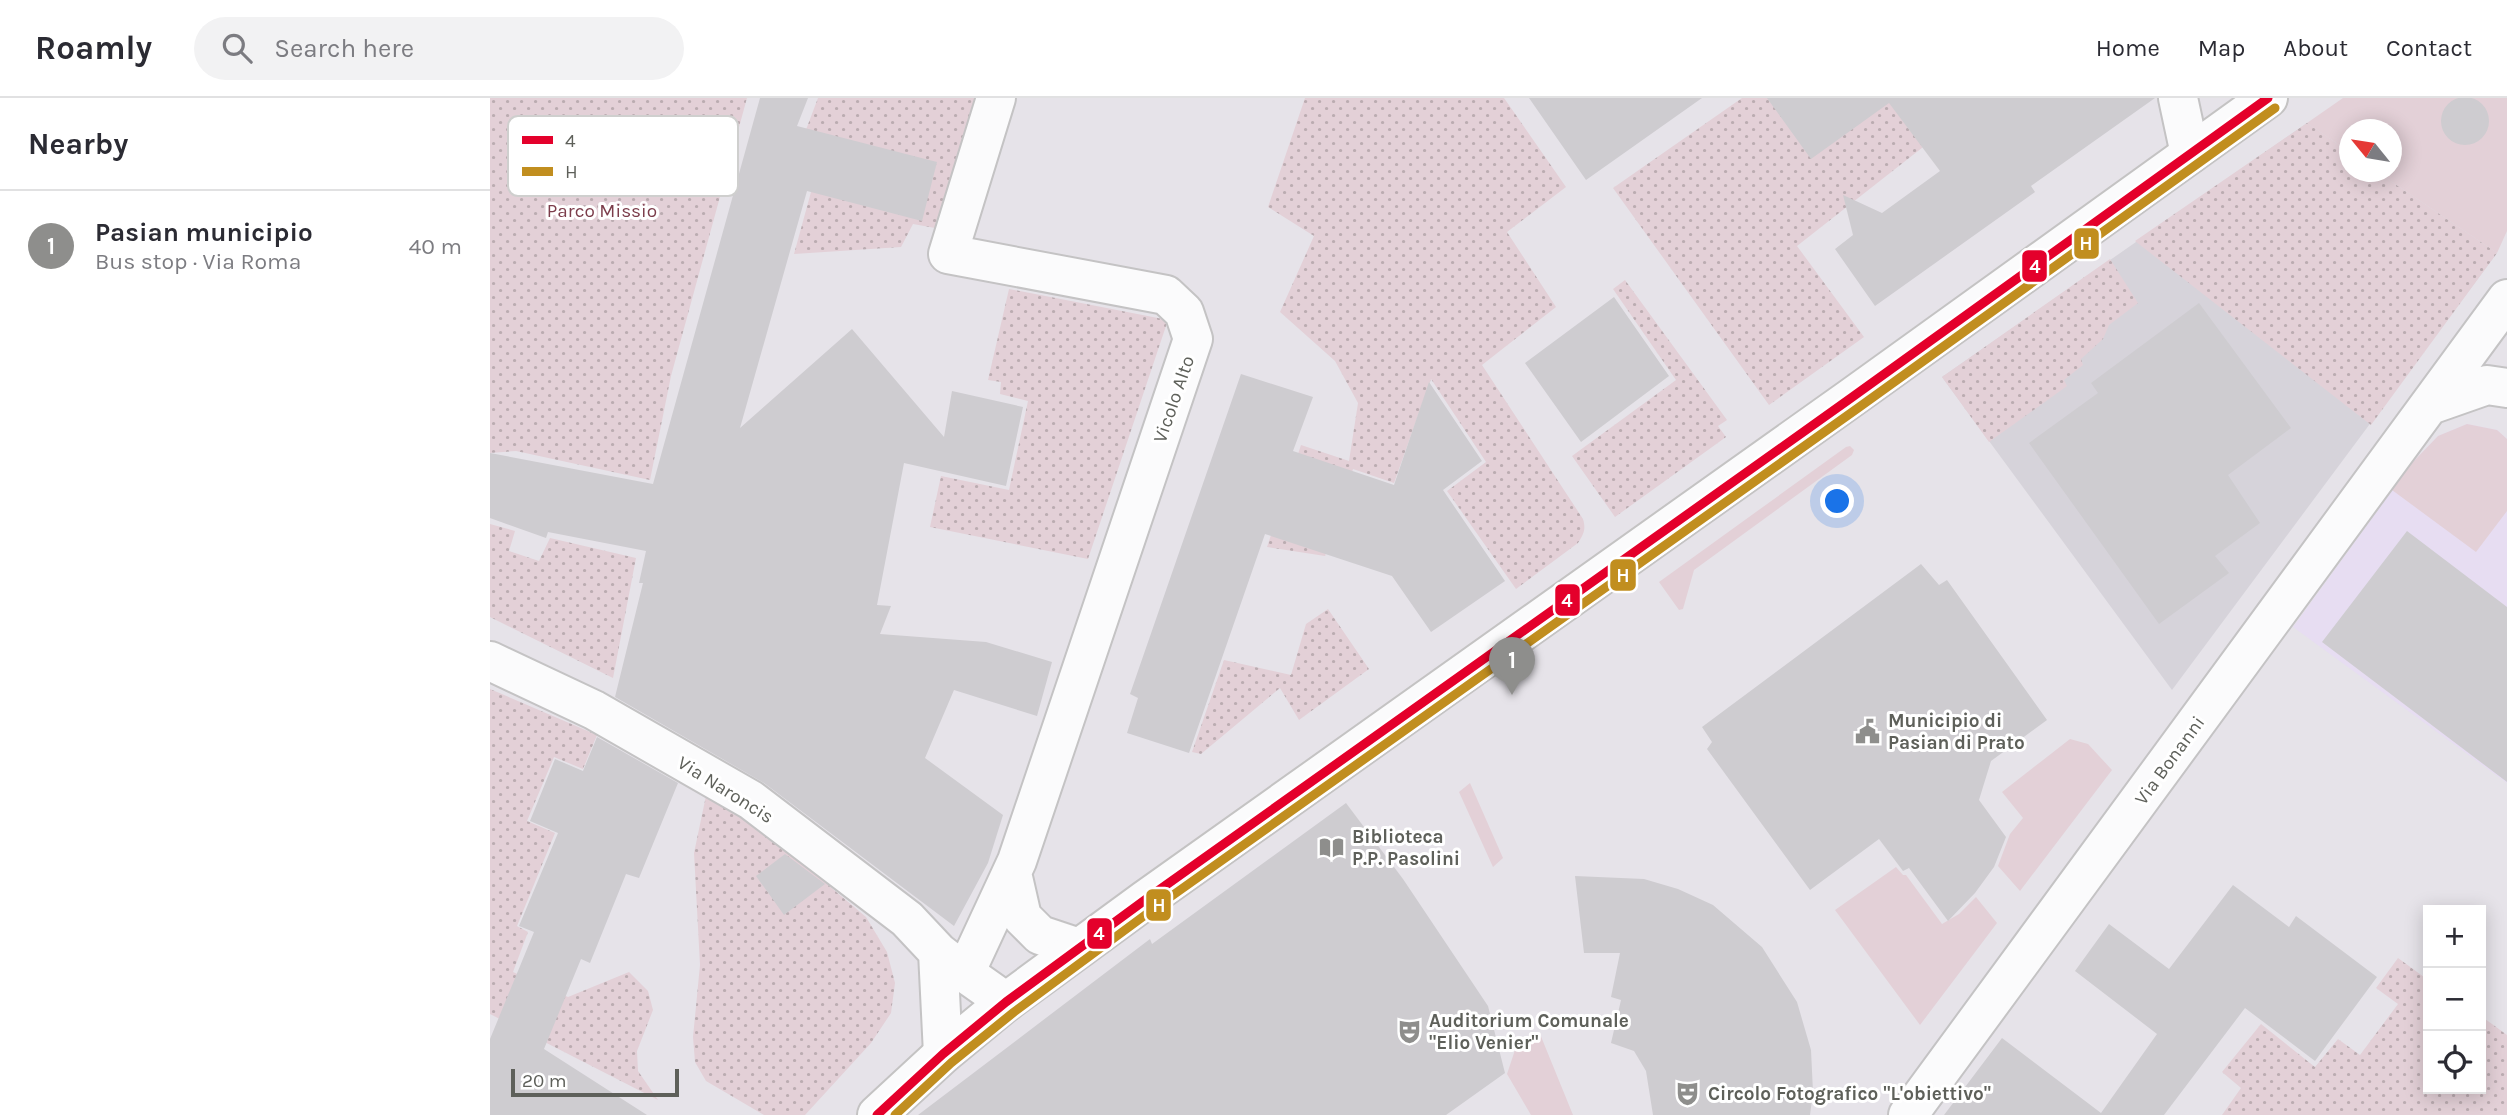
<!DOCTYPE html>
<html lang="en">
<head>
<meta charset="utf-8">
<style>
  :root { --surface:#fff; --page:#f2f2f3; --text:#2b2b33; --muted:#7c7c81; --line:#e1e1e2; --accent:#8e8e8c }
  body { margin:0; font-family:Karla,sans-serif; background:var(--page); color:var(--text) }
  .controls { position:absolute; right:21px; bottom:21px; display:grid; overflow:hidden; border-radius:0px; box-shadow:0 4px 18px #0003 }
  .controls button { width:63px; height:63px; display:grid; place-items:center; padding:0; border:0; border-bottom:2px solid var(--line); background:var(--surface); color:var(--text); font:35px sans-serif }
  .compass { position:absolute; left:1849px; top:21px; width:63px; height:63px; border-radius:50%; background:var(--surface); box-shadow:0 4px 18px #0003; rotate:300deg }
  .scale { position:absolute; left:21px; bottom:18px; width:168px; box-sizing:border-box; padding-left:7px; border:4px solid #5e605a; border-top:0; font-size:19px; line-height:24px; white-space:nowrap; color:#5e605a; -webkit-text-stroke:5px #fff; paint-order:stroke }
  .you { position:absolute; left:1348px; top:404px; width:24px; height:24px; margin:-18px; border:5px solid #fff; border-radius:50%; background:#1a73e8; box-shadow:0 0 0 10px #1a73e833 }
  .badge { display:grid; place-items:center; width:46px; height:46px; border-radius:50%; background:var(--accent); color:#fff; font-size:23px; font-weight:700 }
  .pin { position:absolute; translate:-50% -58px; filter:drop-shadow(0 2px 4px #0008) }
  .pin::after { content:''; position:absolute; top:37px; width:24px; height:21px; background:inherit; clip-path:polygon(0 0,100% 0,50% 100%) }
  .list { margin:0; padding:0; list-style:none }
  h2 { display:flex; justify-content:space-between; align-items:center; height:91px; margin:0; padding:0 28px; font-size:30px }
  h2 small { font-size:23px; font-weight:400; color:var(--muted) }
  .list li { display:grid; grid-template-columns:46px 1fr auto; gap:21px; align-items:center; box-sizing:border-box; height:112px; padding:0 28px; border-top:2px solid var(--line) }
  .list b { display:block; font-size:26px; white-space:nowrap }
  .list p { margin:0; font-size:23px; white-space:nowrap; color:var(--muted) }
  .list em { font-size:23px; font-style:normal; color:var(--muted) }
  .icon { flex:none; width:38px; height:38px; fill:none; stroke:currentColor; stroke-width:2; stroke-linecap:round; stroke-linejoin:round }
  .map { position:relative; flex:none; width:2017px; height:1017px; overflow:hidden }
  header { display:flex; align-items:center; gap:42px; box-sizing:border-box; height:98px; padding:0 35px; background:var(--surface); border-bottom:2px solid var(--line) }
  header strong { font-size:33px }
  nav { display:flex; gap:38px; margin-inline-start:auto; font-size:24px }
  .search { width:490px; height:63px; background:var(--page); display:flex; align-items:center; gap:18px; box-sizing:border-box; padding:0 24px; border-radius:38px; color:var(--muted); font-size:26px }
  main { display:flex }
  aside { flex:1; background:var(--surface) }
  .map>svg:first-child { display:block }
  .commercial { fill:#e7ddf2 }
  .education { fill:#d6d3da }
  .grass { fill:#e3d0d7 }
  .park { fill:url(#park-dots) }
  .building { fill:#ceccd0 }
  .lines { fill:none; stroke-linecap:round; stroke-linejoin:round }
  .street-casing { stroke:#c4c3c4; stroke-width:42 }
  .secondary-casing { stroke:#c4c3c3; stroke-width:42 }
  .street { stroke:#fbfbfc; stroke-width:38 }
  .secondary { stroke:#fbfbfc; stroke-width:38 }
  .bus-1-casing { stroke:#fff; stroke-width:14 }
  .bus-2-casing { stroke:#fff; stroke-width:14 }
  .bus-1 { stroke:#e4002b; stroke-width:9 }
  .bus-2 { stroke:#c18e1f; stroke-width:9 }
  .labels { text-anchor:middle; stroke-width:6; stroke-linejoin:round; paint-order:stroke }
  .park-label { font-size:19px; fill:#7c3d4b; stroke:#fff }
  .street-label { font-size:19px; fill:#5e605a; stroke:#fff }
  .poi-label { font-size:19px; font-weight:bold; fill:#5e605a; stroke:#fff; text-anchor:start }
  .key { fill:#fff; stroke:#cfcfce; stroke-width:2 }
  .key-label { font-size:19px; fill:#5e605a }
  .line-badge { stroke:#fff; stroke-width:2.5 }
  .badge-label { font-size:19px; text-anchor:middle; font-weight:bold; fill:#fff }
</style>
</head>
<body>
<header>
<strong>Roamly</strong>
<div class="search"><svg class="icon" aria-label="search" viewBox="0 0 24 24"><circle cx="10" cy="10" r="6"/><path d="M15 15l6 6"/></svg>Search here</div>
<nav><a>Home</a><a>Map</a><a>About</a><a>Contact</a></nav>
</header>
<main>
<aside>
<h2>Nearby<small></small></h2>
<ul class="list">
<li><span class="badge">1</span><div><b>Pasian municipio</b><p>Bus stop · Via Roma</p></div><em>40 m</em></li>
</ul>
</aside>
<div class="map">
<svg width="2017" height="1017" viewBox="0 0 2017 1017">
  <defs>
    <pattern id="park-dots" width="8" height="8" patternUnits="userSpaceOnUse" patternTransform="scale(1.75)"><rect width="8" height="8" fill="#e3d0d7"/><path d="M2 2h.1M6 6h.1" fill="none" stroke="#bbacb1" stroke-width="1.8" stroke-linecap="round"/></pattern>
  </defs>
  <rect width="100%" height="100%" fill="#e6e3e9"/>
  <path class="commercial" d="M1977 326 2007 332 2017 341V685L1803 529 1923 364 1948 338Z"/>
  <path class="education" d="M1817 25 1859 54 1860 74H1887L2007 155 1682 592 1452 279Z"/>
  <path class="grass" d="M1853 0H2017V133L2007 155 1887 74H1902V32H1860L1859 54 1817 25Z
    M1977 326 2007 332 2017 341V413L1986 454 1902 392 1923 364 1948 338Z
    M1360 348 1364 352 1362 357 1204 472 1193 511 1189 512 1169 484 1356 349Z
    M1580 641 1598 646 1622 672 1530 793 1508 768 1520 736 1533 720 1512 694Z
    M980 685 1013 760 1003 769 969 694Z
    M1406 769 1413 777H1416L1452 826 1469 816 1486 799 1507 825 1430 927 1345 812Z
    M1050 936 1083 1017H1041L1017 976 1027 946Z"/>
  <path class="park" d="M0 0H257L181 278 160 382 26 353 0 355Z
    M328 0H486L445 130 423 126 411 149 304 156 335 43 314 37Z
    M815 0H1014L1076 89 1017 134 1066 209 992 267 1093 421C1096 431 1094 436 1088 445L1026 491 957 393 996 364 941 281 904 385 863 371 835 458 777 449 811 347 859 363 868 305 845 263 790 214 824 138 778 109Z
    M1252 0H1470L1479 13 1307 148 1374 239 1279 307 1123 90Z
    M1817 25 1859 54 1860 74H1887L2007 155 1881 327 1645 143Z
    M1620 161 1648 205 1619 227 1613 241 1591 261 1593 267 1574 282 1577 288 1499 344 1452 279Z
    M1135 182 1237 322 1228 328 1236 339 1125 419 1082 358 1186 282 1123 191Z
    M519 191 678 222 598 461 440 429 451 378 519 392 538 303 510 296 511 284 498 282Z
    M0 426 25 433 19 453 49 463 60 440 146 460 123 580 0 519Z
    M838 511 879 571 809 622 790 590 711 656 702 654 734 562 801 577 816 526Z
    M0 591 107 637 93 671 64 659 37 723 65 735 27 828 38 834 23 874 78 899 139 874 158 893 163 912 147 953 148 973 168 1002 0 916Z
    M217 693 262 723 376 819 397 854 405 885 401 915 381 945 315 1017H274L216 983 205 964 203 939 210 867 204 755Z
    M1908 860 1938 882V991H1991V918L2017 937V1017H1732L1751 990 1732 974 1771 926 1825 969 1848 941 1870 957 1908 906 1886 890Z"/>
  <path class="building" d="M1951 23a24 24 0 1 1 48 0a24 24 0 1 1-48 0Z
    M270 0H318L307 28 447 64 432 123 317 93 250 330 362 231 454 339 462 293 533 309 516 388 414 365 387 507 401 508 390 536 496 544 562 564 547 618 464 592 435 660 513 717 498 765 464 828 274 685 125 599 153 485H149L156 453 58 434 56 440 0 420V355L163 386Z
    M1039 0H1212L1096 82Z
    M1277 0H1665L1541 88 1545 94 1385 208 1345 151 1363 137 1353 97 1392 115 1450 73 1399 5 1321 61Z
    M1124 199 1179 278 1091 344 1035 265Z
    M1709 205 1801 330 1738 377 1770 425 1725 458 1739 475 1669 526 1539 345 1608 295 1601 285Z
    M751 276 823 299 803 353 904 387 939 284 992 363 953 392 1015 483 941 534 902 478 775 436 699 655 637 635 648 600 640 596Z
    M1917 433 2017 509V684L1832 544Z
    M1431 466 1449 487 1457 482 1557 622 1501 663 1489 702 1516 739 1504 769 1485 795 1458 823 1419 770 1413 773 1389 741 1320 792 1217 651 1222 644 1212 629Z
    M107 639 188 685 149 780 136 776 100 865 91 861 54 951 157 1017H0V941L44 834 29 828 68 735 40 723 65 661 93 673Z
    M856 705 913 781 998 908 1015 975 956 1017H428L660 841 662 846Z
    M295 756 335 786 294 817 266 778Z
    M1085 778 1154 781 1188 791 1223 807 1272 849 1307 904 1321 952 1323 994 1320 1017H1163L1156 973 1144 953 1121 945 1131 902 1121 899 1130 855H1094Z
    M1743 787 1799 829 1806 818 1887 879 1825 963 1755 910 1674 1017H1454L1512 940 1611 1015 1667 936 1585 873 1619 826 1679 871Z"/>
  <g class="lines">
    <defs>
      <path id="street" d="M1688 0 1700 56
        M1940 307 1997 287 2017 290
        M0 563 104 612 261 702 417 821 448 854 475 875 516 904
        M522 775 532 819 550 837 589 850
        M448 854 453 956
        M475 875 527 763 703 241 694 214 676 197 458 156 506 0
        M1418 1017 2017 201"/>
      <path id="secondary" d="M387 1017 453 956 516 904 655 802 1361 300 1778 0"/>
    </defs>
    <use href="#street" class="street-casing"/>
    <use href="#secondary" class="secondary-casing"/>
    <use href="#street" class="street"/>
    <use href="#secondary" class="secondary"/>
    <defs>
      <path id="bus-1" d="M387 1017 453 956 516 904 655 802 1361 300 1778 0"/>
      <path id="bus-2" d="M405 1017 461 965 524 914 662 812 1368 310 1785 10"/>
    </defs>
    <use href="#bus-1" class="bus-1-casing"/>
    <use href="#bus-2" class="bus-2-casing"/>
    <use href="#bus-1" class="bus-1"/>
    <use href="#bus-2" class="bus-2"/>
  </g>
  <defs>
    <symbol id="civic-bare" viewBox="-9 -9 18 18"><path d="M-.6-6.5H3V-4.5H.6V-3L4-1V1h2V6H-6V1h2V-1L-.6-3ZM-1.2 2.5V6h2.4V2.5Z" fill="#8e8e8c" stroke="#fff" stroke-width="2.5" paint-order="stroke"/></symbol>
    <symbol id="library-bare" viewBox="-9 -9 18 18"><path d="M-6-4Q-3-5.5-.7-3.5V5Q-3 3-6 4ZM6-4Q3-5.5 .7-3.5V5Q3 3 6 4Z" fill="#8e8e8c" stroke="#fff" stroke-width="2.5" paint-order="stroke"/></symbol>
    <symbol id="theatre-bare" viewBox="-9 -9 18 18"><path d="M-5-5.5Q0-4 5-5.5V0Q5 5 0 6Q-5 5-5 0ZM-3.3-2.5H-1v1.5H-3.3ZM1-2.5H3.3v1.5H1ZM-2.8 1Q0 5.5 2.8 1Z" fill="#8e8e8c" stroke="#fff" stroke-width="2.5" paint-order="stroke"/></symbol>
  </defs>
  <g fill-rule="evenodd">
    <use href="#civic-bare" x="1360" y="616" width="35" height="35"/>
    <use href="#library-bare" x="824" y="732" width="35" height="35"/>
    <use href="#theatre-bare" x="902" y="916" width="35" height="35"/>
    <use href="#theatre-bare" x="1180" y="978" width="35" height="35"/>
  </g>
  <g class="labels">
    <g class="park-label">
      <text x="112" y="119">Parco Missio</text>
    </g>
    <g class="street-label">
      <text transform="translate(683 301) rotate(-71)" y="7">Vicolo Alto</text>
      <text transform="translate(1679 662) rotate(-54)" y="7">Via Bonanni</text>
      <text transform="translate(236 691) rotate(32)" y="7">Via Naroncis</text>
    </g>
    <g class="poi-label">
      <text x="1398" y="629">Municipio di<tspan x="1398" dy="22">Pasian di Prato</tspan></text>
      <text x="862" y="745">Biblioteca<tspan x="862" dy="22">P.P. Pasolini</tspan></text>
      <text x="939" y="929">Auditorium Comunale<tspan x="939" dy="22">"Elio Venier"</tspan></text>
      <text x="1218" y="1002">Circolo Fotografico "L'obiettivo"</text>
    </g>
  </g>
  <rect x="18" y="18" width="230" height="80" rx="10" class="key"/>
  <rect x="32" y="38" width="31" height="8" fill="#e4002b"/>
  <rect x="32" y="69" width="31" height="9" fill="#c18e1f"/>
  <g class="key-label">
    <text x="75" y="49">4</text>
    <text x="75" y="80">H</text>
  </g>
  <g class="line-badge">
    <rect x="1583" y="129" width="27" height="33" rx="7" fill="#c18e1f"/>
    <rect x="1531" y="151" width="27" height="34" rx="7" fill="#e4002b"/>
    <rect x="1119" y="460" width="28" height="34" rx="7" fill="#c18e1f"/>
    <rect x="1064" y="485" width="27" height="34" rx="7" fill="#e4002b"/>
    <rect x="655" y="790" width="27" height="34" rx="7" fill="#c18e1f"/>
    <rect x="596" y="819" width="27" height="33" rx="7" fill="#e4002b"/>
  </g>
  <g class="badge-label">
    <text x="1596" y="152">H</text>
    <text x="1545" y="175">4</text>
    <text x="1133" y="484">H</text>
    <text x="1077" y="509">4</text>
    <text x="669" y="814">H</text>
    <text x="609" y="842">4</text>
  </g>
</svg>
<div class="controls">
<button>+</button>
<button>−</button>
<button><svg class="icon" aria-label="locate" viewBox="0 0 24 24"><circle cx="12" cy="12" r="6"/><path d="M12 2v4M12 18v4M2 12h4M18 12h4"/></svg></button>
</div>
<svg class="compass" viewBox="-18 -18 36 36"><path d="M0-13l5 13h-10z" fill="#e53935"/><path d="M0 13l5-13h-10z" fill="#7c7c81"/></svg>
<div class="scale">20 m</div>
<div class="you"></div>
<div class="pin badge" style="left:1022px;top:597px">1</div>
</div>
</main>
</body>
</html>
